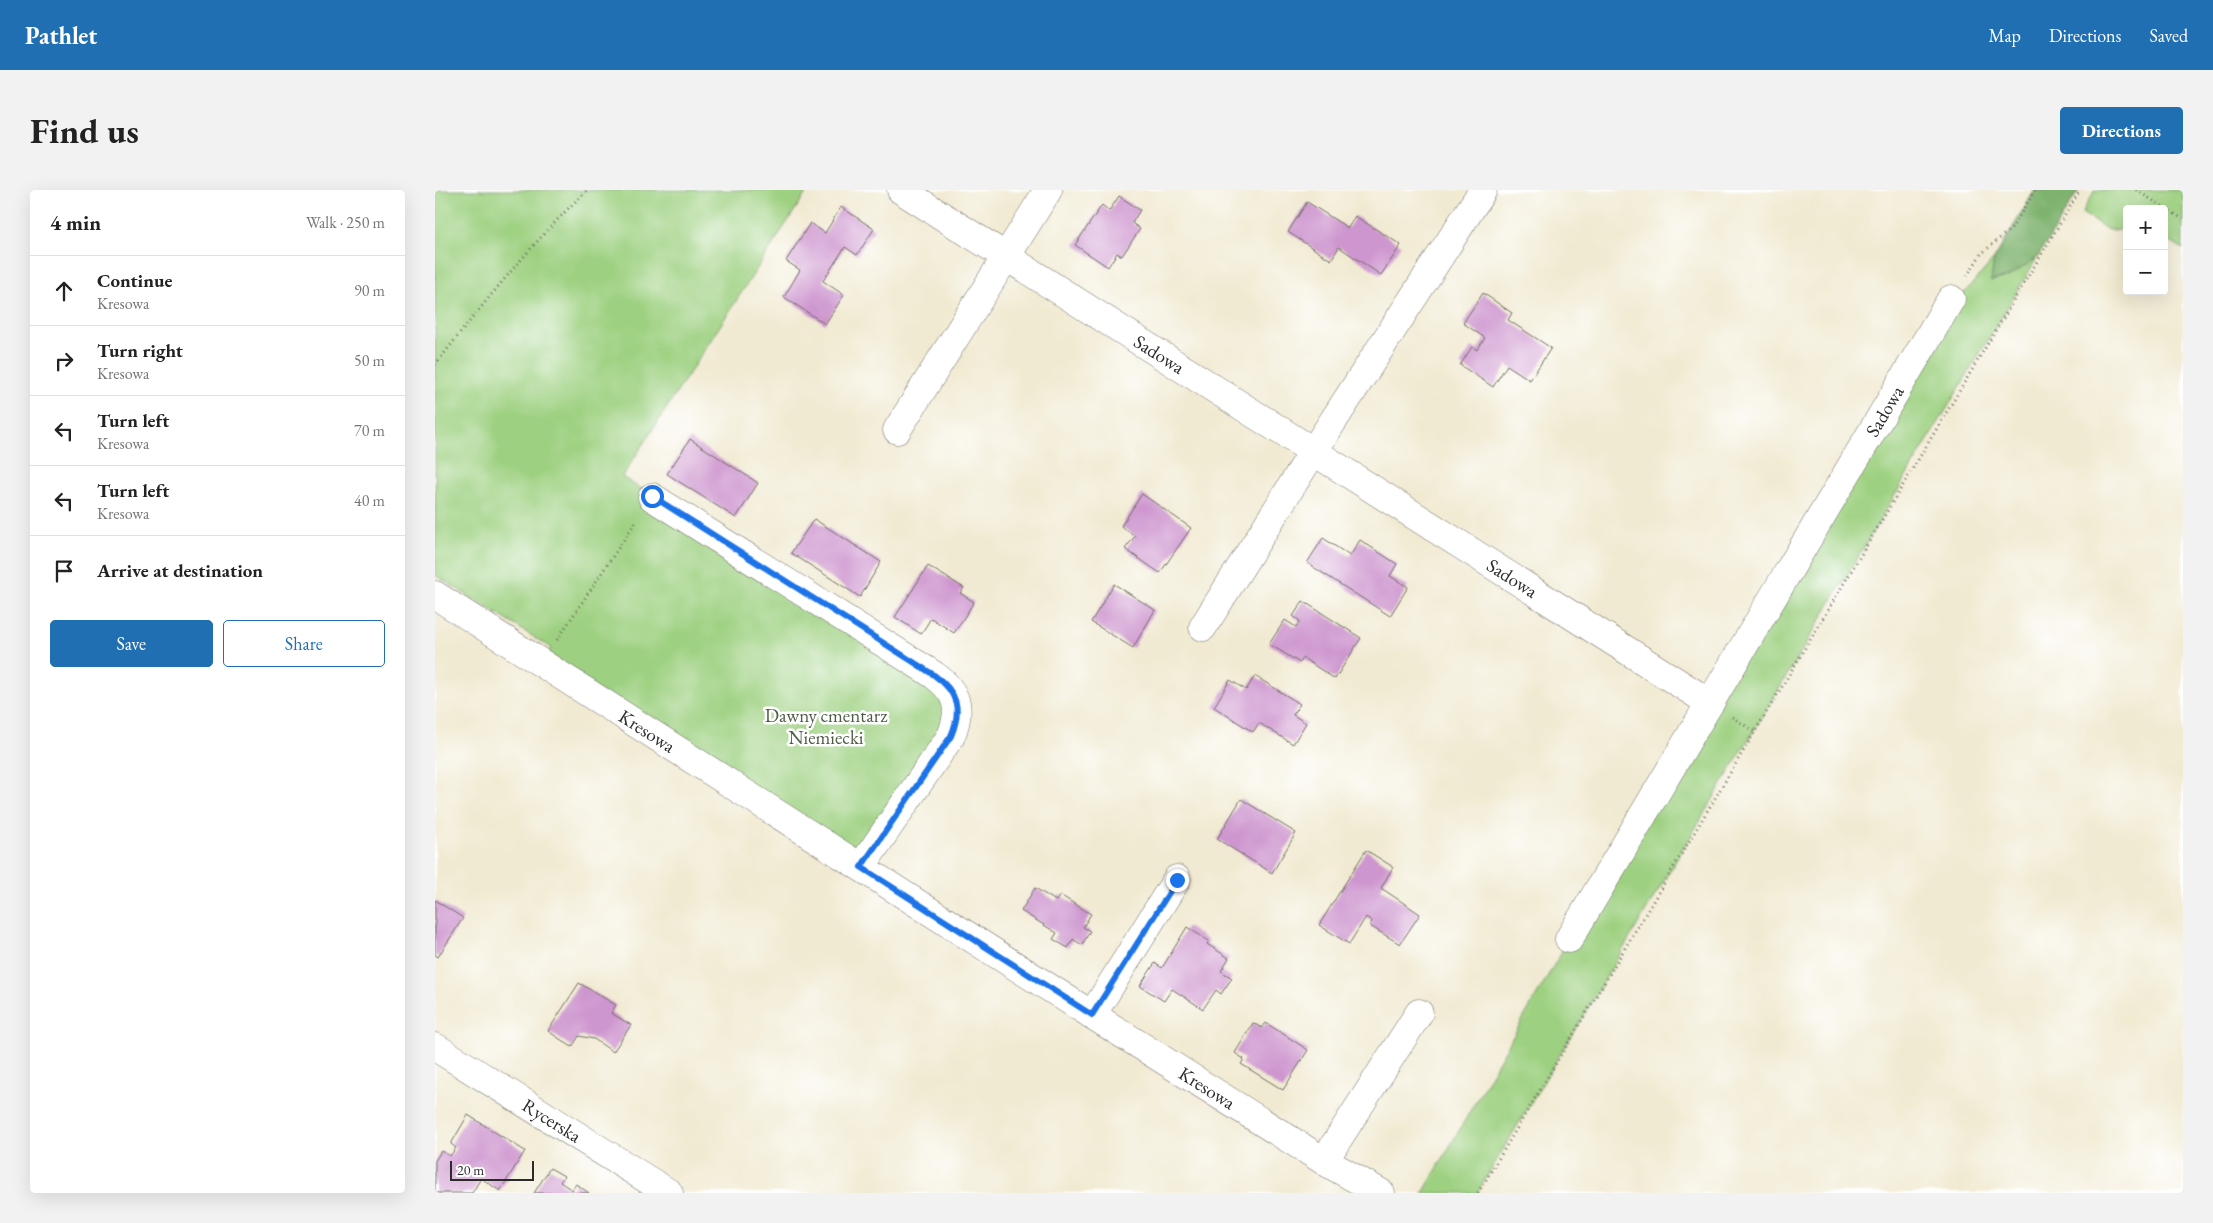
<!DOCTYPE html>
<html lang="en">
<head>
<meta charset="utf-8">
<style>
  :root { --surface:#fff; --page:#f2f2f2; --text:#222; --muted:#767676; --line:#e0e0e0; --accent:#1f6fb2 }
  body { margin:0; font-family:"EB Garamond",serif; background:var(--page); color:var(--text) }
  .controls { position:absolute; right:15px; top:15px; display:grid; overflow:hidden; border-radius:5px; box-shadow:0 5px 20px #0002 }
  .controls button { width:45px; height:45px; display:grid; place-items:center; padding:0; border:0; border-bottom:1px solid var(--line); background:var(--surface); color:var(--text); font:25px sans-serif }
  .scale { position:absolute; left:15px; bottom:12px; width:84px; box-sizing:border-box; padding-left:5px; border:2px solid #2b2b2b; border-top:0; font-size:14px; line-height:18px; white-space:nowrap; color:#2b2b2b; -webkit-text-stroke:4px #fff; paint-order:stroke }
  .stop { position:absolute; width:15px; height:15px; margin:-11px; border:4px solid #1a73e8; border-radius:50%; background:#fff }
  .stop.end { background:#1a73e8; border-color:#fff; box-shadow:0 1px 5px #0008 }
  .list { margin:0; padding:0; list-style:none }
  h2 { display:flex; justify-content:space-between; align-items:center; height:65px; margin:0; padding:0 20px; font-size:21px }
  h2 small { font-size:16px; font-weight:400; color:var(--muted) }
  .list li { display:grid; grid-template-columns:32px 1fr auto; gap:15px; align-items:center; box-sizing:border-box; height:70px; padding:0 20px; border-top:1px solid var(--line) }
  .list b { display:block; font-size:19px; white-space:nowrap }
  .list p { margin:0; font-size:16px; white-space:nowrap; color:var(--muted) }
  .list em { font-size:16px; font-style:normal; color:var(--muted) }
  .actions { display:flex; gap:10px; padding:15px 20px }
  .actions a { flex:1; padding:11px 0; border:1px solid var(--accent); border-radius:5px; text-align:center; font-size:18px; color:var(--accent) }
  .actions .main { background:var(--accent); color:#fff }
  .icon { flex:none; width:28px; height:28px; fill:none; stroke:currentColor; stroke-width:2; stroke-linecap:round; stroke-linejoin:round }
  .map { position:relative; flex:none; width:1748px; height:1003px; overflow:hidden; border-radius:5px }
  header { display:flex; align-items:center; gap:30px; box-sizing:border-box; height:70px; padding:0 25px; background:var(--accent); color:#fff }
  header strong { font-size:24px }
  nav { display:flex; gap:28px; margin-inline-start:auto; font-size:18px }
  .intro { display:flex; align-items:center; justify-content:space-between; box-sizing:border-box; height:120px; padding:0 30px }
  h1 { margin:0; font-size:35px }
  .button { padding:12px 22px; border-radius:5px; background:var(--accent); color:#fff; font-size:18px; font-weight:700 }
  main { display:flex; gap:30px; padding:0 30px }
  aside { flex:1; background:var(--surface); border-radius:5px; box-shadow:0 5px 20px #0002 }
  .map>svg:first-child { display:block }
  .green { fill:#9dd080; stroke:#647e56 }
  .forest { fill:#7eb26e; stroke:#546e4c }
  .building { fill:#ce96cf }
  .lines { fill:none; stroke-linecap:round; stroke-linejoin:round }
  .minor-casing { stroke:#706e65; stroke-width:29 }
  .path { stroke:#706e65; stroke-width:3; stroke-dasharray:1 4; stroke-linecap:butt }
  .minor { stroke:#fff; stroke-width:28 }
  .route { stroke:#1a73e8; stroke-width:6 }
  .labels { text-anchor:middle; stroke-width:5; stroke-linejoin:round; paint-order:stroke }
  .street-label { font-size:19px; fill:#2b2b2b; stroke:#fff }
  .park-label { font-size:19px; fill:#4d5d44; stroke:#fff }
</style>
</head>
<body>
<header>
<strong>Pathlet</strong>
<nav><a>Map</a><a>Directions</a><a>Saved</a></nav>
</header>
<div class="intro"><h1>Find us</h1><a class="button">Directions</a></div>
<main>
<aside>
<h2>4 min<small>Walk · 250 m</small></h2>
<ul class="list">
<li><svg class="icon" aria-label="ahead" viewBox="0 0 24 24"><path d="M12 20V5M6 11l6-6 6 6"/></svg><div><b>Continue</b><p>Kresowa</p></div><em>90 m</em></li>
<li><svg class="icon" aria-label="right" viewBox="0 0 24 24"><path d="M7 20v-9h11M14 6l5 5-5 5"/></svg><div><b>Turn right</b><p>Kresowa</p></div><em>50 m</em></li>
<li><svg class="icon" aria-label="left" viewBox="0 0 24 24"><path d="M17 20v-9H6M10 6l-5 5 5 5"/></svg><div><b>Turn left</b><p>Kresowa</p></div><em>70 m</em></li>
<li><svg class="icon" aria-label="left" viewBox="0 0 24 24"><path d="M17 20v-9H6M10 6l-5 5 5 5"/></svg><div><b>Turn left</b><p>Kresowa</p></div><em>40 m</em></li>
<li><svg class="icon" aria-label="arrive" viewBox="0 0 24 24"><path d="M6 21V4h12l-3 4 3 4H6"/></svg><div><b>Arrive at destination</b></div></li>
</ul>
<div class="actions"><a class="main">Save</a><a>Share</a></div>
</aside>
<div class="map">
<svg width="1748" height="1003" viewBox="0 0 1748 1003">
  <rect width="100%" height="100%" fill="#fff"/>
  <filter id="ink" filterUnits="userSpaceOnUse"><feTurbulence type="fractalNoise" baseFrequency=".02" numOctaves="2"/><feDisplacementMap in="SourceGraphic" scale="10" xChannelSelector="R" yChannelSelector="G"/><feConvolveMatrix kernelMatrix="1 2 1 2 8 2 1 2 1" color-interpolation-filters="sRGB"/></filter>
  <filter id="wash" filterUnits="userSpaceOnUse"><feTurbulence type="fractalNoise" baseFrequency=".0096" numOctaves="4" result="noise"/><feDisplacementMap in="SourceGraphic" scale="20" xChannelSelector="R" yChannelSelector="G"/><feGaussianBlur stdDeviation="1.12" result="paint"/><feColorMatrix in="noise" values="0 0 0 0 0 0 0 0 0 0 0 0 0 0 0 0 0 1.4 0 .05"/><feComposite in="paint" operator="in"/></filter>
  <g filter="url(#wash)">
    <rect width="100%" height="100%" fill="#f1ead2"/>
    <path class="green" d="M0 0H373L187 287 499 485 522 519 426 677 107 473 116 458 0 385Z
      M1660 0H1748V59L1729 49V19H1692V40H1673L1647 23Z
      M1602 68 1042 1003H988L1134 749 1501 135 1559 69 1556 91 1573 87Z"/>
    <path class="forest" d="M1600 0H1644L1602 68 1573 87 1556 91 1559 69Z"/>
    <g id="blocks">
      <path class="building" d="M684 6 705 20 697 33 705 39 687 66 682 63 673 77 640 55 667 15 674 21Z
        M872 12 913 38 920 26 966 55 946 85 904 57 896 70 853 42Z
        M406 17 439 39 422 65 410 57 388 91 409 105 390 134 349 107 365 80 351 71 375 33 390 43Z
        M1048 103 1077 123 1073 130 1116 158 1095 190 1072 175 1058 197 1025 175 1037 157 1042 160 1050 148 1028 133Z
        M255 249 323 293 301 328 232 284Z
        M707 304 756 338 725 383 690 359 700 346 686 336Z
        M379 329 446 372 425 407 356 363Z
        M888 348 915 366 925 350 962 374 955 386 973 397 955 426 872 373Z
        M493 376 529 398 525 403 539 412 519 443 496 428 486 444 460 427Z
        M679 394 720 420 698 458 656 432Z
        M868 411 926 448 900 489 868 468 865 473 834 454 850 430 861 437 865 431 858 426Z
        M820 486 865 514 858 525 871 533 858 554 824 533 818 542 779 517 795 490 811 500Z
        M806 609 861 643 837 683 782 649Z
        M931 660 958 677 946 698 985 724 965 754 935 736 937 731 931 727 914 754 884 735Z
        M600 698 621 711 625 705 656 724 648 737 655 741 647 755 638 749 633 758 618 749 622 743 586 721Z
        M0 710 28 728 3 767 0 765Z
        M752 737 774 751 772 754 794 768 786 781 797 788 786 804 781 800 768 819 737 799 729 811 705 796 720 773 727 778Z
        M144 793 181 815 176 823 196 835 178 862 159 849 144 846 137 857 113 841Z
        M818 833 827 838 831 833 873 860 848 900 806 874 809 869 800 863Z
        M33 925 90 961 65 1001 46 988 37 1003H0V971L6 961 15 966 21 958 16 954Z
        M115 978 129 986 125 992 137 1000 141 994 154 1003H99Z"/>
    </g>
  </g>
  <g filter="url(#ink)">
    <use href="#blocks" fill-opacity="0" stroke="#706e65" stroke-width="1"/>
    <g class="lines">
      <defs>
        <g id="minor">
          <path id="s1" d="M466 0 1275 513"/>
          <path d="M462 240 613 0"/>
          <path d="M217 307 499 485C523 502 527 519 516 546L426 677"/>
          <path id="s2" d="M0 405 657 825 889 971 946 1003"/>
          <path d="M768 437 878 262 1048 0"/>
          <path id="s3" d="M1134 749 1516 109"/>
          <path d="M657 825 742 689"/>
          <path id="s4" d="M0 857 234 1003"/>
          <path d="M889 971 984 823"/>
        </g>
      </defs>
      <use href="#minor" class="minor-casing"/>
      <path class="path" d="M1701 0 1748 29
        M1532 86 1546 64 1577 38 1600 0
        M0 175C48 114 96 54 152 0
        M122 450 202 330
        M1297 527 1320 542
        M1043 1003 1645 0"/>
      <use href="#minor" class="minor"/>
    </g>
  </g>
  <g class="lines" filter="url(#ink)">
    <path class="route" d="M217 306 499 485C523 502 527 520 516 546L426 677 657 825 742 690"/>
  </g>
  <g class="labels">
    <g class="street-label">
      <text dy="7" stroke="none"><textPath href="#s1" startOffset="306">Sadowa</textPath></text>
      <text dy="7" stroke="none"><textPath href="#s3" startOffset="615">Sadowa</textPath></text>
      <text dy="7" stroke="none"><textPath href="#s1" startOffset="724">Sadowa</textPath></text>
      <text dy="7" stroke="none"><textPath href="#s2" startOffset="252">Kresowa</textPath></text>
      <text dy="7" stroke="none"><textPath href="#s2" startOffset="916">Kresowa</textPath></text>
      <text dy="7" stroke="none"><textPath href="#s4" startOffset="138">Rycerska</textPath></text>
    </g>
    <g class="park-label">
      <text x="391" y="532">Dawny cmentarz<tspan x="391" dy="22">Niemiecki</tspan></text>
    </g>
  </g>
</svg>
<div class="controls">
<button>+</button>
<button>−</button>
</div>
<div class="scale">20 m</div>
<div class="stop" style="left:217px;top:306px"></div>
<div class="stop end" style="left:742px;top:690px"></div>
</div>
</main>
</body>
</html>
